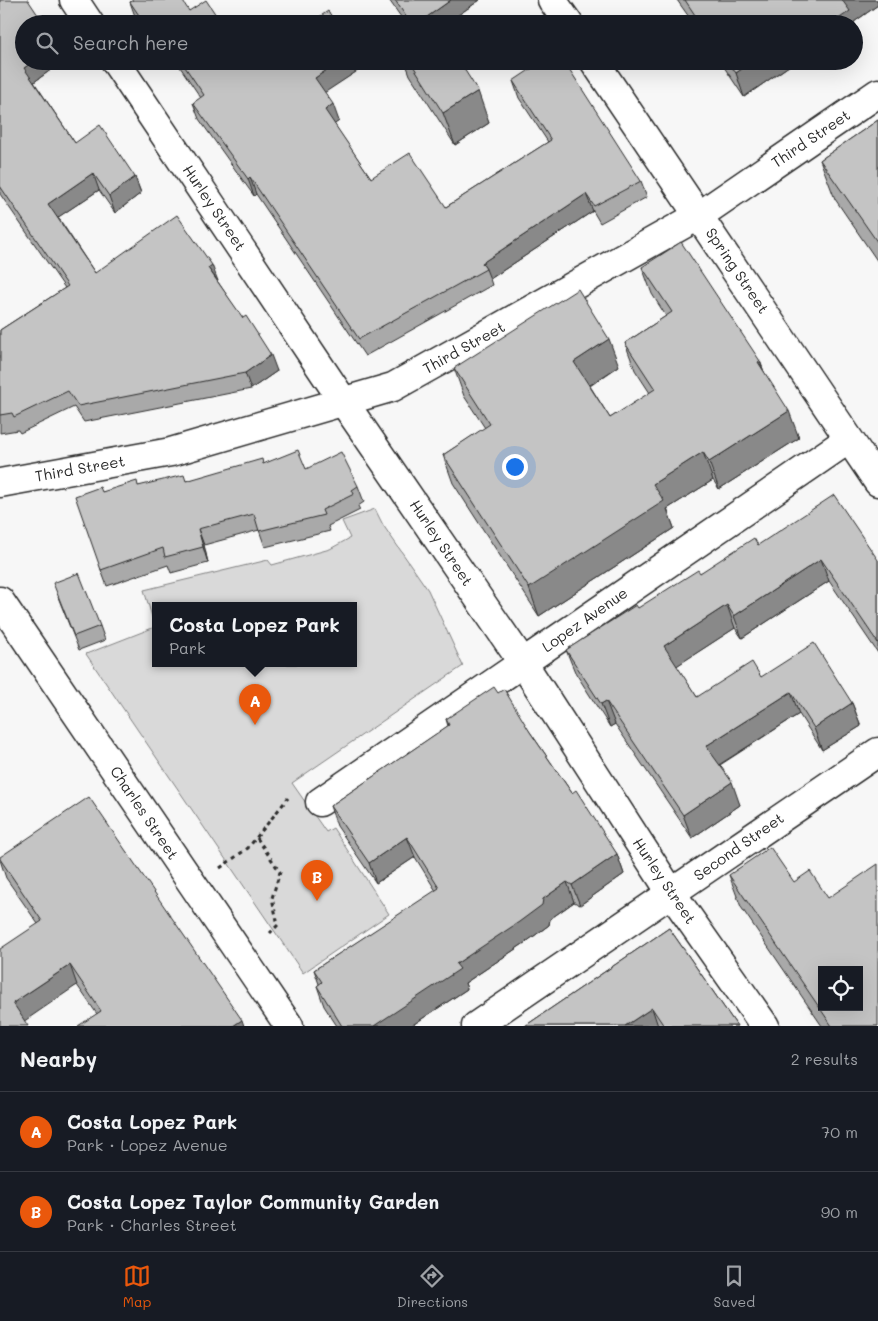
<!DOCTYPE html>
<html lang="en">
<head>
<meta charset="utf-8">
<style>
  :root { --surface:#171b24; --page:#20242c; --text:#f1f3f6; --muted:#9ea1a6; --line:#363941; --accent:#ea580c }
  body { margin:0; font-family:Mali,sans-serif; background:var(--page); color:var(--text) }
  .controls { position:absolute; right:15px; bottom:15px; display:grid; overflow:hidden; border-radius:0px; box-shadow:0 5px 20px #0002 }
  .controls button { width:45px; height:45px; display:grid; place-items:center; padding:0; border:0; border-bottom:1px solid var(--line); background:var(--surface); color:var(--text); font:25px sans-serif }
  .you { position:absolute; left:514px; top:466px; width:18px; height:18px; margin:-12px; border:4px solid #fff; border-radius:50%; background:#1a73e8; box-shadow:0 0 0 8px #1a73e833 }
  .badge { display:grid; place-items:center; width:32px; height:32px; border-radius:50%; background:var(--accent); color:#fff; font-size:16px; font-weight:700 }
  .pin { position:absolute; translate:-50% -41px; filter:drop-shadow(0 1px 2px #0008) }
  .pin::after { content:''; position:absolute; top:26px; width:18px; height:15px; background:inherit; clip-path:polygon(0 0,100% 0,50% 100%) }
  .popup { position:absolute; left:152px; top:602px; width:205px; height:65px; box-sizing:border-box; display:grid; place-content:center; border-radius:0px; background:var(--surface); filter:drop-shadow(0 1px 4px #0005); font-size:16px; white-space:nowrap; color:var(--muted) }
  .popup b { font-size:19px; color:var(--text) }
  .popup::after { content:''; position:absolute; left:50%; top:100%; margin-left:-10px; border:10px solid transparent; border-top-color:var(--surface) }
  .list { margin:0; padding:0; list-style:none }
  h2 { display:flex; justify-content:space-between; align-items:center; height:65px; margin:0; padding:0 20px; font-size:21px }
  h2 small { font-size:16px; font-weight:400; color:var(--muted) }
  .list li { display:grid; grid-template-columns:32px 1fr auto; gap:15px; align-items:center; box-sizing:border-box; height:80px; padding:0 20px; border-top:1px solid var(--line) }
  .list b { display:block; font-size:19px; white-space:nowrap }
  .list p { margin:0; font-size:16px; white-space:nowrap; color:var(--muted) }
  .list em { font-size:16px; font-style:normal; color:var(--muted) }
  .icon { flex:none; width:28px; height:28px; fill:none; stroke:currentColor; stroke-width:2; stroke-linecap:round; stroke-linejoin:round }
  .map { position:relative; flex:none; width:878px; height:1026px; overflow:hidden }
  .search { position:absolute; background:var(--surface); box-shadow:0 5px 20px #0002; left:15px; right:15px; top:15px; height:55px; display:flex; align-items:center; gap:12px; box-sizing:border-box; padding:0 18px; border-radius:28px; color:var(--muted); font-size:19px }
  .sheet { height:225px; background:var(--surface) }
  nav { display:flex; justify-content:space-around; align-items:center; box-sizing:border-box; height:70px; border-top:1px solid var(--line); background:var(--surface); font-size:14px; color:var(--muted) }
  nav a { display:grid; justify-items:center; gap:2px }
  nav .on { color:var(--accent) }
  .map>svg:first-child { display:block }
  .green { fill:#d9d9d9; stroke:#828282; fill-rule:evenodd }
  .lines { fill:none; stroke-linecap:round; stroke-linejoin:round }
  .minor-casing { stroke:#2b2b2b; stroke-width:31 }
  .tertiary-casing { stroke:#2b2b2b; stroke-width:31 }
  .secondary-casing { stroke:#2b2b2b; stroke-width:31 }
  .path { stroke:#2b2b2b; stroke-width:3; stroke-dasharray:4 4; stroke-linecap:butt }
  .minor { stroke:#fff; stroke-width:28 }
  .tertiary { stroke:#fff; stroke-width:28 }
  .secondary { stroke:#fff; stroke-width:28 }
  .wall { fill:#a9a9a9; stroke:#2b2b2b }
  .shaded-wall { fill:#898989; stroke:#2b2b2b }
  .building { fill:#c4c4c4; stroke:#2b2b2b; fill-rule:evenodd }
  .labels { text-anchor:middle; stroke-width:4.5; stroke-linejoin:round; paint-order:stroke }
  .street-label { font-size:15px; fill:#2b2b2b; stroke:#fff }
</style>
</head>
<body>
<div class="map">
<svg width="878" height="1026" viewBox="0 0 878 1026">
  <rect width="100%" height="100%" fill="#f7f7f7"/>
  <filter id="ink" filterUnits="userSpaceOnUse"><feTurbulence type="fractalNoise" baseFrequency=".02" numOctaves="2"/><feDisplacementMap in="SourceGraphic" scale="10" xChannelSelector="R" yChannelSelector="G"/><feConvolveMatrix kernelMatrix="1 2 1 2 8 2 1 2 1" color-interpolation-filters="sRGB"/></filter>
  <g filter="url(#ink)">
    <path class="green" d="M375 509 383 525 428 590 463 666 292 783 326 832 333 828 389 914 303 973 86 654 155 627 144 590 268 560 272 565 330 549 350 538 342 521ZM156 606H354V664H156Z"/>
    <g class="lines">
      <defs>
        <path id="minor" d="M74 0 90 24
          M552 0 569 24
          M115 61 343 401 523 663 672 894 765 1026
          M594 61 878 482
          M320 802 849 439
          M476 1026 878 752"/>
        <path id="tertiary" d="M0 601 289 1026"/>
        <path id="secondary" d="M0 483 171 452 393 387 700 215 878 93"/>
      </defs>
      <use href="#minor" class="minor-casing"/>
      <use href="#tertiary" class="tertiary-casing"/>
      <use href="#secondary" class="secondary-casing"/>
      <path class="path" d="M257 838 280 872 272 898 278 925 270 933
        M220 868 248 848 288 798"/>
      <use href="#minor" class="minor"/>
      <use href="#tertiary" class="tertiary"/>
      <use href="#secondary" class="secondary"/>
    </g>
    <path class="wall" d="M0 0 24 61H63L34 82 75 143 135 177 141 193 115 213 99 190 58 217 95 273 218 282 277 371 251 389 84 422 74 407 20 433 18 430 0 433V330L65 288 0 194Z
      M389 0H480L445 24H406Z
      M677 0H878V5L854 22 858 35 854 24H694Z
      M130 2 189 11 222 24H139L136 19Z
      M176 61H246L248 65 253 61H359L362 68 324 92 339 121 334 124 371 178 446 207 548 142 519 98 513 81 641 181 647 197 600 223 593 211 490 279 492 285 365 356 256 194 254 196 199 119 193 103 201 98Z
      M405 61H459L489 123 455 145 410 75Z
      M720 61H796L744 97Z
      M878 120V262L835 199 820 160Z
      M642 267 760 361 764 372 799 438 719 489 713 480 667 509 674 528 539 616 453 483 443 455 485 428 464 396 454 368 619 366 590 386 610 418 650 393 635 370 625 343 666 316 652 294Z
      M263 464 306 469 358 486 364 502 358 506 360 510 328 526 330 531 265 547 259 530 204 545 208 563 171 573 168 565 107 586 101 570 102 492 139 486 187 481Z
      M758 545 878 560V653L829 581 742 638 735 628 676 666 697 697 761 677 852 703 861 726 822 750 799 714 720 765 740 805 692 838 615 724 610 727 575 672 566 650 700 573Z
      M58 597 100 626 105 640 79 650Z
      M498 693 530 732 572 793 617 854 624 874 580 905 574 902 550 919 549 925 526 942 465 983 467 989 411 1026H337L324 1006 317 986 319 984 314 970 436 891 415 857 376 883 337 826 330 806 448 726 446 719Z
      M0 857 244 1026 97 1014 77 985 0 1026 38 924 6 878 0 860Z
      M729 875 878 1026H822L741 907Z
      M669 928 737 1026H525Z"/>
    <path class="shaded-wall" d="M451 0H480L445 24H417Z
      M842 0H878V5L854 22 858 35 854 37V24H831Z
      M34 61H63L30 85 24 68Z
      M340 61H359L362 68 321 95 315 78Z
      M753 61H796L744 97 736 73Z
      M478 91 489 123 455 145 443 113Z
      M333 104 339 121 331 127 325 110Z
      M93 173 99 190 54 220 48 204Z
      M135 177 141 193 115 213 109 196Z
      M250 177 256 194 254 196 248 179Z
      M586 194 593 211 490 279 486 269 482 263Z
      M212 265 218 281 208 268Z
      M609 339 619 366 584 389 574 362Z
      M271 355 277 371 251 389 245 373Z
      M760 361 770 388 758 362Z
      M789 411 799 438 719 489 709 462Z
      M703 452 713 480 667 509 674 528 539 616 529 588 653 484Z
      M198 529 204 545 208 563 203 547Z
      M821 559 829 581 742 638 734 616Z
      M727 605 735 628 672 669 664 646Z
      M791 692 799 714 714 768 706 746Z
      M606 701 615 724 610 727 601 704Z
      M852 703 861 726 822 750 814 728Z
      M732 782 740 805 692 838 683 815Z
      M407 837 415 857 376 883 369 863Z
      M617 854 624 874 580 905 572 885Z
      M567 882 574 902 550 919 549 925 526 942 465 983 467 989 411 1026H374L543 899Z
      M70 965 77 985 20 1024 13 1003Z
      M652 1008 658 1026H625Z
      M242 1020 244 1026H233Z"/>
    <path class="building" d="M0 0H28L44 24H24V61H34L24 68 75 143 100 125 135 177 109 196 93 173 48 204 95 273 177 215 212 265 208 268 243 318 246 316 271 355 245 373 78 406 68 391 14 417 12 413 0 415V330L68 286 0 186Z
      M133 0H182L189 11 206 0 222 24H145L130 2Z
      M395 0H451L417 24H411Z
      M685 0H842L850 11 831 24H701Z
      M328 11 337 24H309Z
      M433 21 434 24H428Z
      M181 61H246L248 65 253 61H340L315 78 333 104 325 110 371 178 410 153 446 207 551 140 513 81 543 61H564L641 181 594 206 586 194 482 263 486 269 359 339 250 177 248 179 193 103 204 95Z
      M410 61H459L478 91 443 113Z
      M727 61H753L736 73Z
      M878 120V243L820 160Z
      M681 242 760 361 758 362 789 411 709 462 703 452 653 484 664 501 529 588 443 455 490 424 454 368 578 289 609 339 574 362 610 418 655 389 625 343 672 312 642 267Z
      M298 450 306 469 341 452 358 486 352 490 354 494 322 510 324 515 259 531 254 514 198 529 203 547 165 557 163 548 101 570 75 496 100 487 102 492 137 481 138 486 184 475 186 481 262 459 263 464Z
      M834 495 878 560V643L821 559 734 616 727 605 664 646 697 697 752 662 761 677 814 643 852 703 814 728 791 692 706 746 732 782 683 815 606 701 601 704 566 650 636 605 638 608 698 570 700 573 754 538 758 545Z
      M79 573 100 626 74 636 53 583Z
      M494 687 498 693 504 689 530 732 572 793 576 790 617 854 572 885 567 882 543 899 542 905 519 922 456 964 460 969 374 1026H342L317 986 322 982 314 970 439 888 407 837 369 863 330 806 449 725 446 719Z
      M89 797 242 1020 233 1026H78L101 1011 70 965 13 1003 28 1026H0V949L42 921 0 859V857Z
      M770 847 794 882 810 871 828 898 878 864V1026H832L729 875ZM822 970H859V1007H822Z
      M669 928 737 1026H664L652 1008 625 1026H525Z"/>
  </g>
  <g class="labels">
    <g class="street-label">
      <text transform="translate(811 139) rotate(-34)" y="5">Third Street</text>
      <text transform="translate(214 208) rotate(56)" y="5">Hurley Street</text>
      <text transform="translate(737 271) rotate(56)" y="5">Spring Street</text>
      <text transform="translate(464 348) rotate(-29)" y="5">Third Street</text>
      <text transform="translate(80 469) rotate(-10)" y="5">Third Street</text>
      <text transform="translate(441 543) rotate(56)" y="5">Hurley Street</text>
      <text transform="translate(585 620) rotate(-35)" y="5">Lopez Avenue</text>
      <text transform="translate(144 813) rotate(56)" y="5">Charles Street</text>
      <text transform="translate(739 847) rotate(-35)" y="5">Second Street</text>
      <text transform="translate(664 881) rotate(56)" y="5">Hurley Street</text>
    </g>
  </g>
</svg>
<div class="controls">
<button><svg class="icon" aria-label="locate" viewBox="0 0 24 24"><circle cx="12" cy="12" r="6"/><path d="M12 2v4M12 18v4M2 12h4M18 12h4"/></svg></button>
</div>
<div class="you"></div>
<div class="pin badge" style="left:255px;top:725px">A</div>
<div class="popup"><b>Costa Lopez Park</b>Park</div>
<div class="pin badge" style="left:317px;top:901px">B</div>
<div class="search"><svg class="icon" aria-label="search" viewBox="0 0 24 24"><circle cx="10" cy="10" r="6"/><path d="M15 15l6 6"/></svg>Search here</div>
</div>
<section class="sheet">
<h2>Nearby<small>2 results</small></h2>
<ul class="list">
<li><span class="badge">A</span><div><b>Costa Lopez Park</b><p>Park · Lopez Avenue</p></div><em>70 m</em></li>
<li><span class="badge">B</span><div><b>Costa Lopez Taylor Community Garden</b><p>Park · Charles Street</p></div><em>90 m</em></li>
</ul>
</section>
<nav>
<a class="on"><svg class="icon" aria-label="map" viewBox="0 0 24 24"><path d="M3 6l6-2 6 2 6-2v14l-6 2-6-2-6 2zM9 4v14M15 6v14"/></svg>Map</a>
<a><svg class="icon" aria-label="directions" viewBox="0 0 24 24"><path d="M12 3l9 9-9 9-9-9zM9 14v-3h6M13 9l2 2-2 2"/></svg>Directions</a>
<a><svg class="icon" aria-label="saved" viewBox="0 0 24 24"><path d="M7 4h10v16l-5-4-5 4z"/></svg>Saved</a>
</nav>
</body>
</html>
